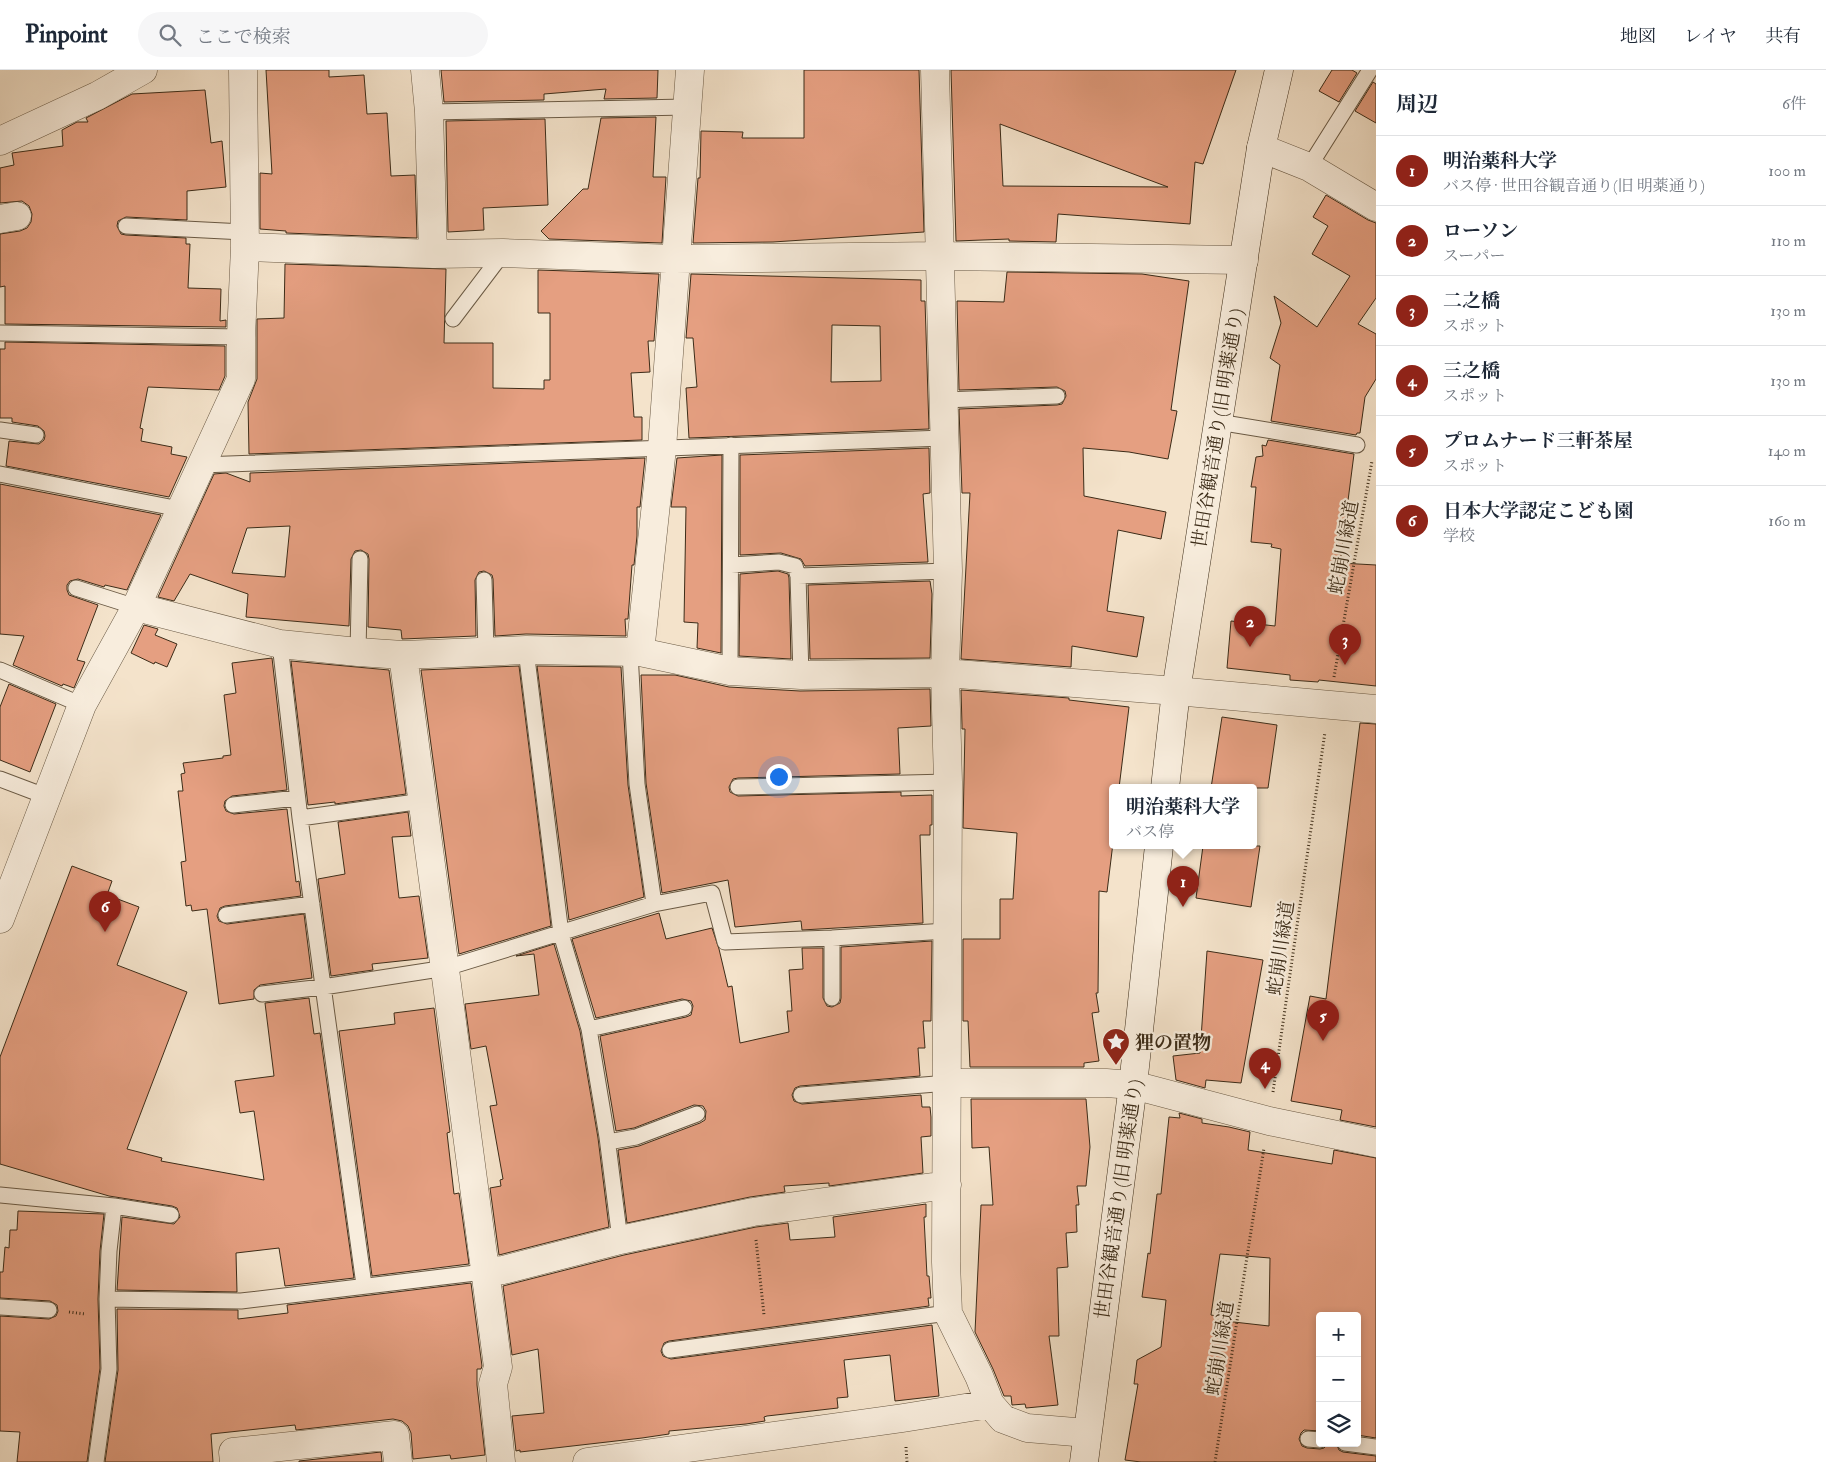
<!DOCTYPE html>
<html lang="ja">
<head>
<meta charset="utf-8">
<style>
  :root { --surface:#fff; --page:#f6f6f7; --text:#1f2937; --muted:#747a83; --line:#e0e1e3; --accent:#8f2418 }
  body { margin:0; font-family:"IM FELL Double Pica","Noto Serif JP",serif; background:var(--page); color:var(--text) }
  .controls { position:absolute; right:15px; bottom:15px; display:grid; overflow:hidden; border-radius:5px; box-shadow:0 2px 8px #0003 }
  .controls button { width:45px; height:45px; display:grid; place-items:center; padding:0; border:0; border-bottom:1px solid var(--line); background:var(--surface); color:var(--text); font:25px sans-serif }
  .you { position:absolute; left:778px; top:706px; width:18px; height:18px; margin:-12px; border:4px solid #fff; border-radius:50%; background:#1a73e8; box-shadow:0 0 0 8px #1a73e833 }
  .badge { display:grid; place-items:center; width:32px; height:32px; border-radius:50%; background:var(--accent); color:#fff; font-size:16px; font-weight:700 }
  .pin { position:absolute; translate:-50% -41px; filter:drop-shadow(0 1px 2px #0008) }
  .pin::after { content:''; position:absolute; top:26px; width:18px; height:15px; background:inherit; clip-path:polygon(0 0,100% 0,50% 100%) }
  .popup { position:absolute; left:1109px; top:714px; width:148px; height:65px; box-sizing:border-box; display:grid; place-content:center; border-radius:5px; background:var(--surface); filter:drop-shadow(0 1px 4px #0005); font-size:16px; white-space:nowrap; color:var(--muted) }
  .popup b { font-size:19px; color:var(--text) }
  .popup::after { content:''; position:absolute; left:50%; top:100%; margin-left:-10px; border:10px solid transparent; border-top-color:var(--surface) }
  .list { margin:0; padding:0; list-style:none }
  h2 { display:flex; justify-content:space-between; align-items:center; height:65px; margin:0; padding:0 20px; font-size:21px }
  h2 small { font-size:16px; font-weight:400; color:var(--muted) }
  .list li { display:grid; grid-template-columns:32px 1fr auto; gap:15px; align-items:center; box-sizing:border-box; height:70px; padding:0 20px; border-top:1px solid var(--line) }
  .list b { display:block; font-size:19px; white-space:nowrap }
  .list p { margin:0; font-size:16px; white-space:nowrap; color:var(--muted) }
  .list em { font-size:16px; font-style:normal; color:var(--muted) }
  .icon { flex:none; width:28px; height:28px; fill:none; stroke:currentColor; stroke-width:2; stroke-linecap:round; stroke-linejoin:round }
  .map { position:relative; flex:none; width:1376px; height:1392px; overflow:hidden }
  header { display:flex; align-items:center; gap:30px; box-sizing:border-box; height:70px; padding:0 25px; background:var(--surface); border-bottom:1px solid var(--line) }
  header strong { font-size:24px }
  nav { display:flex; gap:28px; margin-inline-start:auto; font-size:18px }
  .search { width:350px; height:45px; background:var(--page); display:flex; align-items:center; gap:12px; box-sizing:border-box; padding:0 18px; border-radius:28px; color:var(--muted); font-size:19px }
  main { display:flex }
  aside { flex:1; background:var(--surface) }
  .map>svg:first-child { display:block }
  .building { fill:#e59f81; stroke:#3c2c18; fill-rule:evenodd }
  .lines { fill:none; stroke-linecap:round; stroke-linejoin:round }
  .lane-casing { stroke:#6a5a45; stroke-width:17 }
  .street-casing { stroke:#6a5a45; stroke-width:29 }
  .secondary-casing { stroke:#3c2c18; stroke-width:29 }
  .path { stroke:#3c2c18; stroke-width:3; stroke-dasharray:1 2.5; stroke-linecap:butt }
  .lane { stroke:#f8eddd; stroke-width:15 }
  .street { stroke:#f8eddd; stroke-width:28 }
  .secondary { stroke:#f8eddd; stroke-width:28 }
  .labels { text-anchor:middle; stroke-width:4.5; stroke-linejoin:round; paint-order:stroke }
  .street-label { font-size:19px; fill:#3c2c18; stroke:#f8eddd }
  .poi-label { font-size:19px; font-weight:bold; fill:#3c2c18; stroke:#f8eddd; text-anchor:start }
</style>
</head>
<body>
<header>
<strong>Pinpoint</strong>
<div class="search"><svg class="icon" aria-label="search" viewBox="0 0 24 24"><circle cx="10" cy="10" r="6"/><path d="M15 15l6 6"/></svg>ここで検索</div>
<nav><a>地図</a><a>レイヤ</a><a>共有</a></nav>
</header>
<main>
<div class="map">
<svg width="1376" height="1392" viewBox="0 0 1376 1392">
  <rect width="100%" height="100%" fill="#f4e3cb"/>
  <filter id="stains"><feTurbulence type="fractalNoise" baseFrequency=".004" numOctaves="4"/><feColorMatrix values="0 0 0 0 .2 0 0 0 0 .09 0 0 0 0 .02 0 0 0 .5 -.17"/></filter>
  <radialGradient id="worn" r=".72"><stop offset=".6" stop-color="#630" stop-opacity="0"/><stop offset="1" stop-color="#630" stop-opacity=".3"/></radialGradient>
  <path class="building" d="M266 0H329V7L364 5 367 44 387 43 391 106 415 105 417 168 286 163V161L260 159V103L272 104Z
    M441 0H658L657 28 604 29 606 19 544 24V30L444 32Z
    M804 0H919L924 162 773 172 693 173 698 108H700L701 61 743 62 742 68H804Z
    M951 0H1236L1203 94 1195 92 1190 154 1058 144 1056 172 1009 171V169L956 171ZM1000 54 1168 117 1003 116Z
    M1332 0H1352L1357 3 1339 32 1319 21Z
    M1373 12 1376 14V53L1355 41Z
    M205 20 211 73 222 71 226 117 187 121V150L126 147 118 151 117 156 121 164 126 165 186 168V174H190L188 218 221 219 220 251 226 250V257L5 254V216L0 217V164L20 161 27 158 31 152 32 144 29 136 22 131 0 133V98L14 95 12 83 63 76 62 60 77 52H88L86 48 132 24Z
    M656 47 653 107H666L662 173 549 169 541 161 583 119H588L601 48Z
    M545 49 548 135 483 138 484 160 448 162 446 51Z
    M1326 125 1368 150 1376 153V228L1358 254 1376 264V309L1365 327 1360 363H1357L1356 365 1271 351 1280 295 1270 288 1281 253 1274 226 1317 257 1350 206 1312 184 1328 156 1313 147Z
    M285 194 446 199 444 273H493V318L544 319V310H550V243H538V200L659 204 654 271H648L650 302 631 303 634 347H642V370L249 384 248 332 257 309V249L284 248Z
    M1007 202 1142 204 1189 211 1171 340 1177 341 1168 389 1129 382 1083 378 1084 426 1166 442 1161 469 1118 460 1107 541 1144 547 1137 587 1072 576 1071 597 961 589 970 423H962L959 339 1057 335 1062 334 1066 326 1065 321 1057 317 959 320 957 231 1004 232Z
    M691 204 921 210V231H925L929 359 689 368 686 318 697 317 693 268H686ZM832 255 880 256 881 311 831 312Z
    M5 272 225 276V306L219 320 148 317 140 358 143 359 141 371 172 377 171 384 187 387 169 427 6 396 9 371 39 374 44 370 45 366 44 361 38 356 12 352V348H0V279H5Z
    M1268 370 1354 384 1340 493 1376 495V616L1319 610 1318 612 1290 610V605L1227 598 1231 551 1275 556 1281 479 1271 477 1272 474 1251 472 1256 417H1251L1256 387 1263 386 1262 375 1266 376Z
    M929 378 930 423 923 424 928 492 805 496 801 489 781 483 740 485V385Z
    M722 385 721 583 697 578 698 553 684 552 686 437H671L677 388Z
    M645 388 640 437H637V466L634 495H632L628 549H625L626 566 526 564 495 566 493 509 492 505 484 501 479 502 475 510 476 566 402 569 401 560 368 557 369 489 368 484 361 480 355 481 351 489 349 556 246 547 248 524 190 504 174 531 158 527 214 404 226 403 250 412V403ZM290 456 285 507 232 503 247 458Z
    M0 414 161 445 127 520 105 515 104 517 78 509 70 511 67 515V520L69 525 98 535 77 590 85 592 74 618 63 614 62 616 13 595 24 566 0 564Z
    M778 501 788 504 789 508 791 589 739 586 740 504Z
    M930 511 932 524 930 588 810 589 808 515Z
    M144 555 158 559 155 565 177 574 167 597 155 592 154 594 131 583Z
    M272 588 287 720 232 726 225 731 224 736 226 741 234 744 287 739 296 812 299 811 301 826 225 836 220 838 217 846 219 851 227 854 304 844 312 908 260 915 254 920V929L219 934 207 839 192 841 191 835 186 836 181 792 186 791 178 721H183L181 704 185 703 183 693 223 688V686L231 685 224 625 236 623 232 593Z
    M291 591 389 600 406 724 335 734V732L308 735Z
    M519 596 551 856 459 884 421 600Z
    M537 596 621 597 628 715 644 827 569 850Z
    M641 605H675L729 617 800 621 930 619 931 656 898 658 900 704 738 708 733 709 729 717 730 722 738 726 901 722V726L932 725V755H930V765H920L923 853 802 860 801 851 735 857 728 810 662 823 646 713Z
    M9 614 56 634 30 702 0 690V637Z
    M961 620 1069 628V630L1129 637 1119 718H1113V773L1107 822 1099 821 1098 923H1096L1099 942 1092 943 1099 991 1084 993V997H970L968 951H963V869H1000V829H1013L1017 763 963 758 965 659H962V655Z
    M1222 647 1277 655 1268 718H1211Z
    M1360 653 1376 654V1057L1340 1050 1342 1040 1291 1031 1310 926 1326 929Z
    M408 742 411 766 392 767 399 828 419 826 428 888 372 894 373 900 331 906 318 809 345 804 338 752Z
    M1203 776H1260L1251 837 1196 828Z
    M72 796 112 811 107 825 139 837 117 895 187 922 127 1079 162 1088 161 1091 264 1110 254 1041 240 1043 235 1011 274 1006 265 933 309 928 314 964 320 963 354 1208 285 1216 279 1178 236 1183 237 1222 117 1220 122 1147 174 1154 180 1147 177 1138 172 1136 109 1126 0 1094V987Z
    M659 843 666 869 712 858 719 879 728 917 732 916 740 973 789 962 787 941H792L789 900 803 899 802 878H823V928L827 936 832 937 840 933 841 928V877L932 871 931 951H923L925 978H918L920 1006 800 1016 795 1018 792 1025 794 1031 802 1034 921 1025 922 1037H930L931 1047V1066L921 1067 923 1103 829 1116V1113L784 1116 785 1122 750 1127 627 1153 618 1080 639 1076 700 1053 705 1050 706 1041 703 1036 694 1035 634 1058 616 1061 600 966 686 947 691 945 693 936 691 931 682 929 596 948 572 869Z
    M554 874 580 961 598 1068 609 1157 499 1185 490 1118 501 1116 500 1110 503 1109 490 1036 497 1035 486 976 471 979 465 934 539 925 534 884 516 886Z
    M1207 881 1263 890 1241 1013 1206 1010 1205 1018 1176 1010 1173 986 1200 983Z
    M434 938 450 1062 447 1063 454 1124 459 1123 469 1194 372 1206 339 961 395 954 394 943Z
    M971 1029H1086L1090 1077 1086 1116H1077L1079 1135H1076L1077 1162 1066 1163 1068 1197 1057 1198 1059 1266H1049L1058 1335 1026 1338 1025 1334 1012 1335 1011 1326H1004L993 1299 975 1262 981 1135H993L989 1077 972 1078Z
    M1179 1043 1202 1049V1053L1229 1057 1250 1062 1248 1080 1332 1094 1334 1080 1376 1088V1368L1357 1365V1246H1320V1361L1304 1360 1301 1363 1299 1369 1302 1376 1307 1378 1320 1379 1324 1378 1329 1373H1336L1339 1380 1343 1382 1376 1386V1392H1141L1125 1390 1138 1314H1134L1137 1290 1161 1277 1166 1230 1142 1227 1148 1183 1150 1184 1157 1124H1161L1169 1047 1180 1048ZM1220 1184 1270 1188 1269 1256 1216 1250 1217 1246 1211 1245Z
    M926 1134V1147H924L927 1206H929L931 1228H928L929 1236 669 1271 664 1273 661 1281 663 1286 671 1289 932 1255 939 1326 895 1331 890 1285 844 1290 848 1327 837 1328 838 1338 767 1346 764 1347 765 1351 746 1354 669 1361V1364L642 1368 520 1382V1380L516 1381 512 1346 544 1343 538 1279 512 1285 503 1216 624 1185 756 1157 788 1153 790 1170 835 1167 833 1147Z
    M18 1141 104 1144 100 1181 98 1229 100 1298 87 1392H17L20 1362 0 1361V1246L49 1249 56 1246 58 1241 57 1235 50 1231 0 1228V1202H3L5 1177 9 1178 10 1160H17Z
    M471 1213 482 1296 481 1299H477V1315L485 1385 451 1389 450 1385 413 1389 411 1363 408 1356 402 1351 393 1349 296 1360 295 1355 211 1364 213 1392H105L118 1300 117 1239 238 1240V1249L288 1243 287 1235Z
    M381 1382 382 1392H299V1391Z"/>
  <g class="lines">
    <defs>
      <path id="lane" d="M429 42 687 37
        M1309 97 1370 0
        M126 156 244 162
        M453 249 503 183
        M0 263 241 267
        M943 330 1057 326
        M1218 352 1357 375
        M0 360 36 365
        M201 395 944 368
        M0 404 180 439
        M731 495 779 492 795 496 798 506 801 605
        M798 506 948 501
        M484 510 486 581
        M76 518 136 537
        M280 574 300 748 364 1215
        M526 580 561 864 589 959 607 1067 620 1170
        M358 582 360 489
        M630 582 637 714 654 834
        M0 600 82 635
        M730 601 731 375
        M0 709 45 726
        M738 717 948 712
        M233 735 297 728
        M300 748 423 731
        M226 845 312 834
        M262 924 323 917 446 898 654 834 712 823 725 872 832 868 947 861
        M832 928V868
        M589 959 684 938
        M801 1025 948 1013
        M608 1072 636 1067 697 1044
        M0 1125 114 1136 171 1145
        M107 1229 109 1181 114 1136
        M0 1237 49 1240
        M670 1280 948 1243
        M1308 1369 1320 1370
        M1345 1373 1376 1377
        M96 1392 109 1299 107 1229 241 1231 484 1202"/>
      <path id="street" d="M425 0 429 42 433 184
        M935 0 948 501 945 603 948 712 946 1192 948 1243 979 1306 990 1334
        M0 71 97 26 143 0
        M1261 78 1309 97 1376 137
        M0 149 17 146
        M245 177 433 184 503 183 675 189 940 186 1244 190
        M136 537 280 574 358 582 403 585 526 580 640 582 730 601 801 605 945 603 1176 621 1376 639
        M640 582 662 378 690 0
        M403 585 498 1297 493 1314 501 1392
        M0 849 82 635 136 537 241 309V267L245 177 243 0
        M948 1013H1106L1133 1015 1269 1051 1376 1073
        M484 1202 503 1200 620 1170 753 1142 947 1115
        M234 1392 233 1382 395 1365 398 1392
        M587 1392 903 1348 990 1334 1003 1349 1027 1358 1087 1363"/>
      <path id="secondary" d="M1165 718 1176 621 1261 78 1279 0
        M1084 1392 1133 1015 1159 776"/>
    </defs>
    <use href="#lane" class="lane-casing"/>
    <use href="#street" class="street-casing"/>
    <use href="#secondary" class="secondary-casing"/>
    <path class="path" d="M1334 607 1372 391
      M1273 1022 1325 662
      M756 1170 764 1245
      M69 1242 85 1244
      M906 1377 907 1392
      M1215 1392 1264 1078"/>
    <use href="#lane" class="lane"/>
    <use href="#street" class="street"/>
    <use href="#secondary" class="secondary"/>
  </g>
  <defs>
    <symbol id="sight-pin" viewBox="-11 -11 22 30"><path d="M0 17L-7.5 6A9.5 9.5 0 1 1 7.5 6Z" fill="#8f2418" stroke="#f8eddd"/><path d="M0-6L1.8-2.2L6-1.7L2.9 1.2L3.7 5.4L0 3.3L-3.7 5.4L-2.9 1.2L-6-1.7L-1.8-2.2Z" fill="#fff"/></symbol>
  </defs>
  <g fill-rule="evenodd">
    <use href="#sight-pin" x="1100" y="956" width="32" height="43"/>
  </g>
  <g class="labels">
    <g class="street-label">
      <text transform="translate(1217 358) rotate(-81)" y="7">世田谷観音通り(旧 明薬通り)</text>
      <text transform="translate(1343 477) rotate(-80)" y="7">蛇崩川緑道</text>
      <text transform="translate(1280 878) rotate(-82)" y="7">蛇崩川緑道</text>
      <text transform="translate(1118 1129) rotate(-82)" y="7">世田谷観音通り(旧 明薬通り)</text>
      <text transform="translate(1219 1278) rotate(-81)" y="7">蛇崩川緑道</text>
    </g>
    <g class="poi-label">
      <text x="1135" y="979">狸の置物</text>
    </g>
  </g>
  <rect width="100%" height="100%" filter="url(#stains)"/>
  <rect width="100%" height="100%" fill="url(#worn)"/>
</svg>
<div class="controls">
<button>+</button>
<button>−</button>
<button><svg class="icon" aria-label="layers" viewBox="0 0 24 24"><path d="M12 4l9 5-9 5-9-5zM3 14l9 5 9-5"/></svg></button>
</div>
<div class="you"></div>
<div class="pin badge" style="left:1183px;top:837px">1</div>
<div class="popup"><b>明治薬科大学</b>バス停</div>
<div class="pin badge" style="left:1250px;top:577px">2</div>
<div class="pin badge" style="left:1345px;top:595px">3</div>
<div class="pin badge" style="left:1265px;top:1019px">4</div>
<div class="pin badge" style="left:1323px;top:971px">5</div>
<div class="pin badge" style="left:105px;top:862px">6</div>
</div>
<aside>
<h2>周辺<small>6件</small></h2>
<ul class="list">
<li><span class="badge">1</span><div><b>明治薬科大学</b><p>バス停 · 世田谷観音通り(旧 明薬通り)</p></div><em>100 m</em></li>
<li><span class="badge">2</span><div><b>ローソン</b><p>スーパー</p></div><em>110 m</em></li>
<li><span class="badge">3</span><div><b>二之橋</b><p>スポット</p></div><em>130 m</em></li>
<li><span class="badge">4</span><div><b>三之橋</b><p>スポット</p></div><em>130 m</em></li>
<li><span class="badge">5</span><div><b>プロムナード三軒茶屋</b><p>スポット</p></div><em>140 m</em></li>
<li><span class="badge">6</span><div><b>日本大学認定こども園</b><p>学校</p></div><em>160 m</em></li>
</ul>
</aside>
</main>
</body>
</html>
